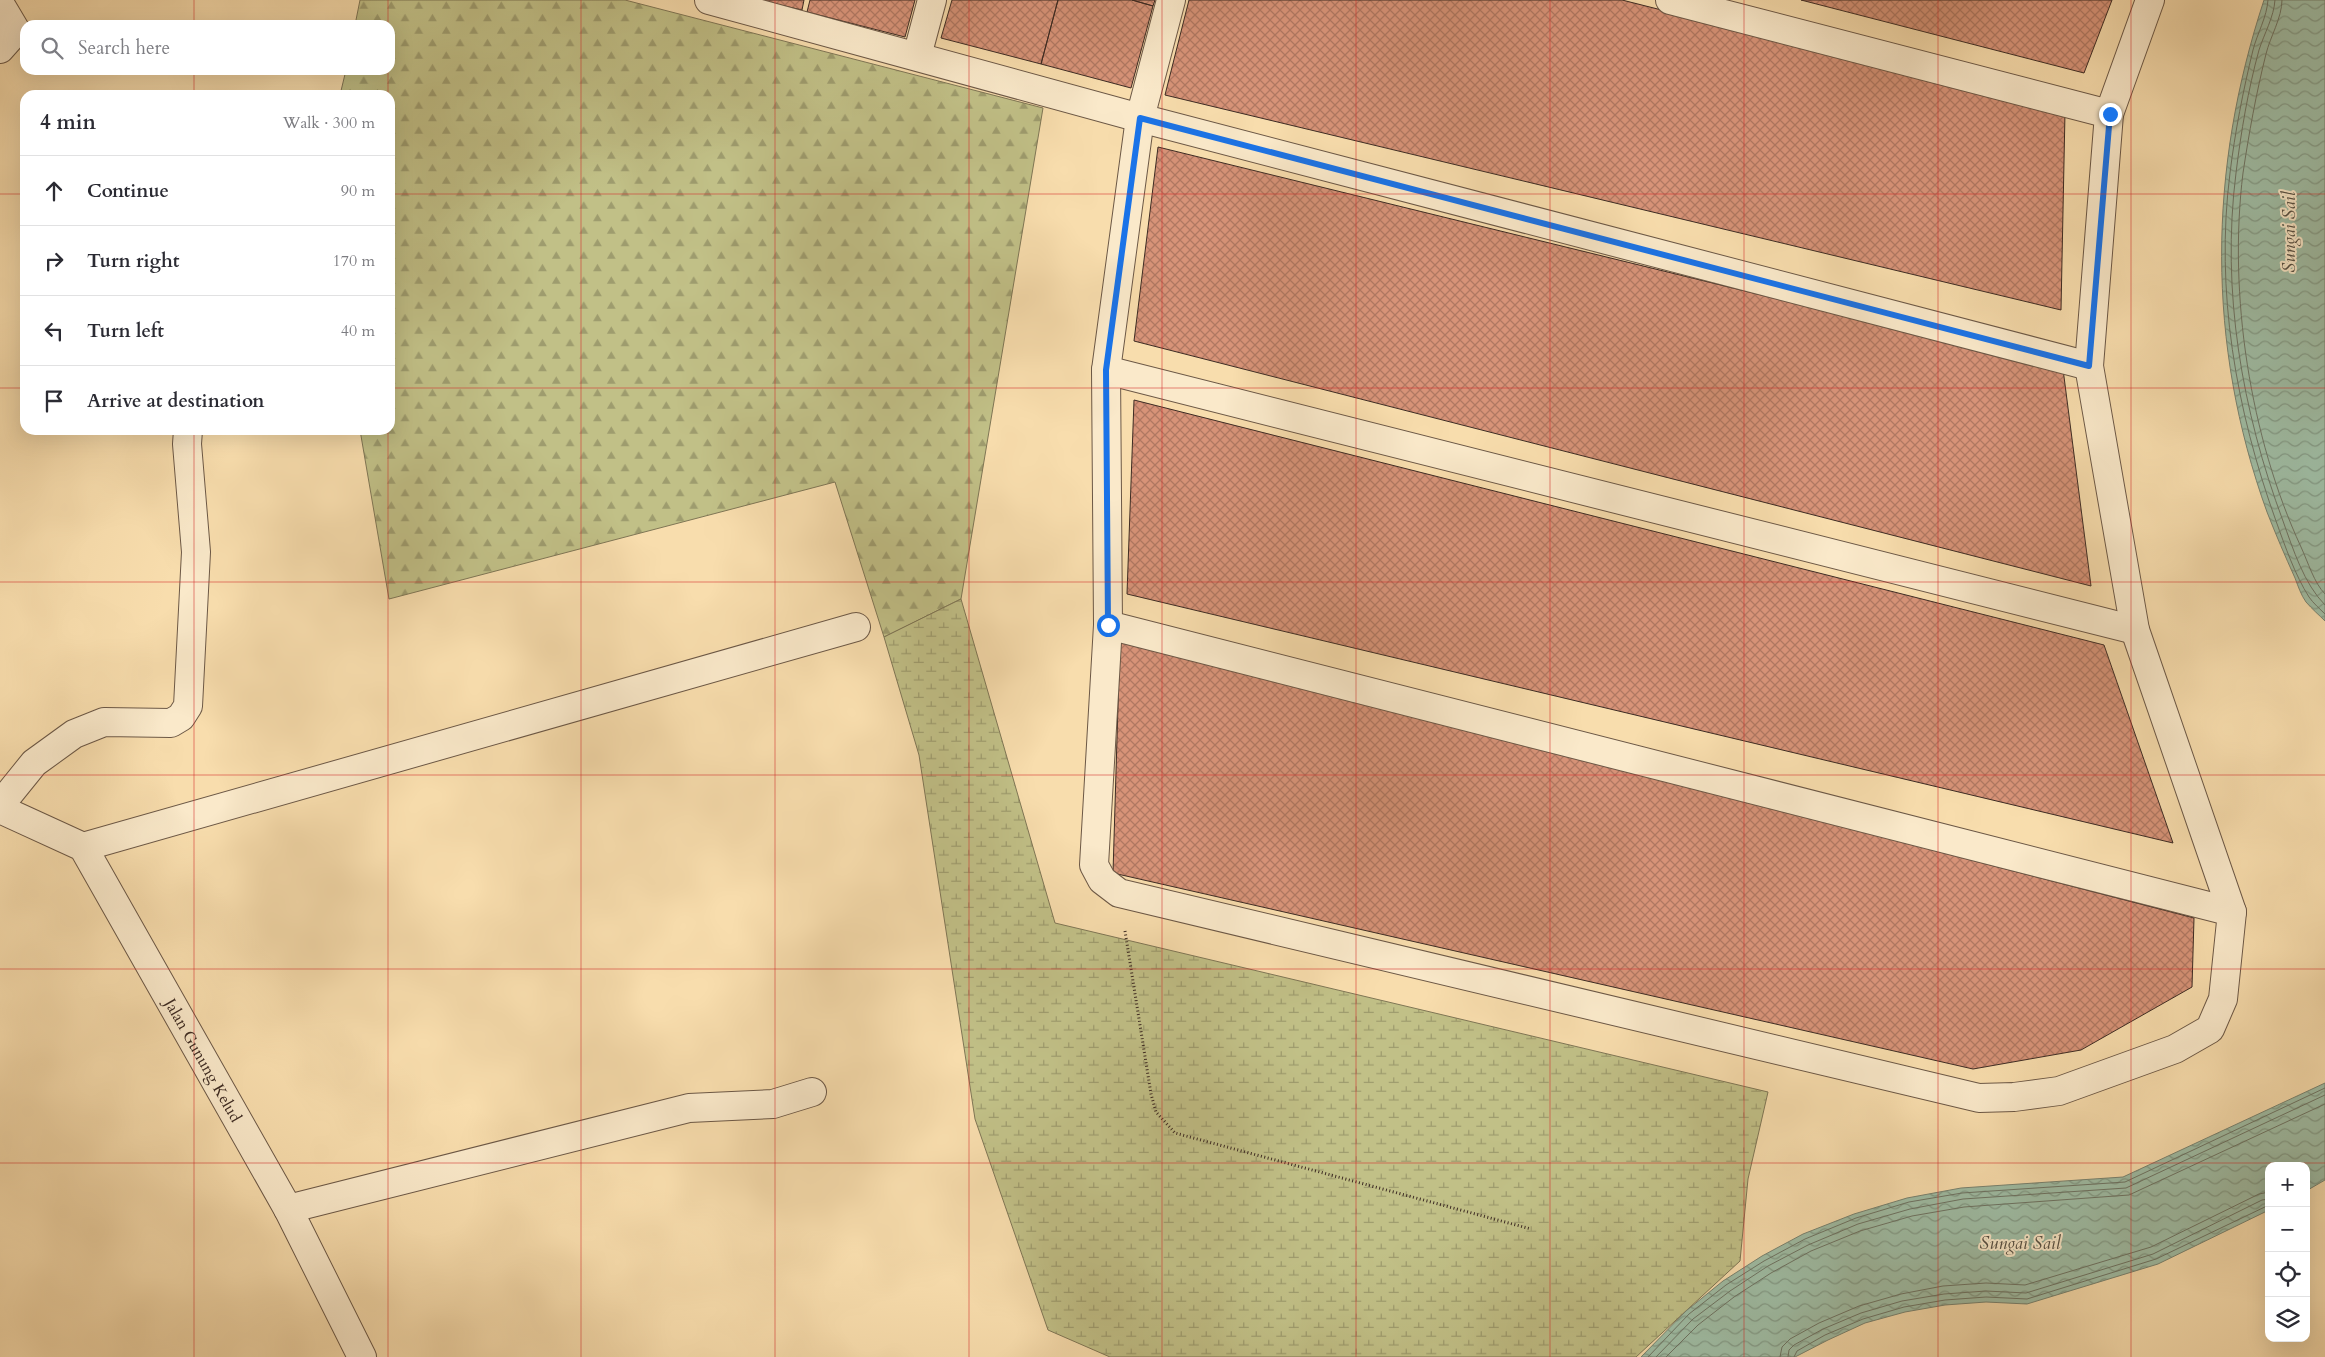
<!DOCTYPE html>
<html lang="en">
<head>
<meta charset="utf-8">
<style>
  :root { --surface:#fff; --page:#f2f2f3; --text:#2b2b33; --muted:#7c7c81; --line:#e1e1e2 }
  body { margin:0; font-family:Cardo,serif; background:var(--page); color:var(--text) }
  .controls { position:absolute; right:15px; bottom:15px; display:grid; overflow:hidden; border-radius:10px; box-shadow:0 5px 20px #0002 }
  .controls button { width:45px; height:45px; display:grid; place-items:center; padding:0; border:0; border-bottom:1px solid var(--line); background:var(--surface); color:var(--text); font:25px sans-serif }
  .stop { position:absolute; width:15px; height:15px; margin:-11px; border:4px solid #1a73e8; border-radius:50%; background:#fff }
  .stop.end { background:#1a73e8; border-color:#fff; box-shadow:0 1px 5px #0008 }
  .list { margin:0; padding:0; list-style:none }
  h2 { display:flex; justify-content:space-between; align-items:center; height:65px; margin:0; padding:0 20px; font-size:21px }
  h2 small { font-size:16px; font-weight:400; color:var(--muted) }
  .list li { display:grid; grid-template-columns:32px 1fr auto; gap:15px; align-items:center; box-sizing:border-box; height:70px; padding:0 20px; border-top:1px solid var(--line) }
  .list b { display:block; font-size:19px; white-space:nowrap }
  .list em { font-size:16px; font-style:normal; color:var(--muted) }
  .icon { flex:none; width:28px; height:28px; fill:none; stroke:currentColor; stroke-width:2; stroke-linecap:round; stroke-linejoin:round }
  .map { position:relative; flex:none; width:2325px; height:1357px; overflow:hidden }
  .search { position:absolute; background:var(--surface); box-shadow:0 5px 20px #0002; left:20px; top:20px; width:375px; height:55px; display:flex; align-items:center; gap:12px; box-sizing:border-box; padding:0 18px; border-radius:15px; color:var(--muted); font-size:19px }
  .panel { position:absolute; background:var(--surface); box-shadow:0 5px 20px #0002; left:20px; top:90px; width:375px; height:345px; border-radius:15px }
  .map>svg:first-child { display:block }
  .forest { fill:url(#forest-firs); stroke:#7f7655 }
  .wetland { fill:url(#wetland-marsh); stroke:#7f7655 }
  .water { fill:url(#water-waves); stroke:#788371 }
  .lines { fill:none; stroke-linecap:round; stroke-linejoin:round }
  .shore { stroke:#6e7464; stroke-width:1 }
  .building { fill:url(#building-cross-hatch); stroke:#3d2b23 }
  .minor-casing { stroke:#6c5846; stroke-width:30 }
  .path { stroke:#3d2b23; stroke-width:3; stroke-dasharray:1 2.5; stroke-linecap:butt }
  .minor { stroke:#fae9ca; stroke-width:28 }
  .route { stroke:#1a73e8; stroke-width:6 }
  .grid { fill:none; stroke:#d62828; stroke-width:1; stroke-opacity:0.55 }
  .labels { text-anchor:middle; stroke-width:4; stroke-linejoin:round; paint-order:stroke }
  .street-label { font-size:16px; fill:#3d2b23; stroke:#fae9ca }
  .water-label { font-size:18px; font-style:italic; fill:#565044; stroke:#fae9ca }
</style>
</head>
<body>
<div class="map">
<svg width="2325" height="1357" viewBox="0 0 2325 1357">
  <defs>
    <pattern id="forest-firs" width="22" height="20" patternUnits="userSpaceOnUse" patternTransform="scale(1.25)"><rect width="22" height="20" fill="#c1c087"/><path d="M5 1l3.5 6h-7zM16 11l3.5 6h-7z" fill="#9e9c6e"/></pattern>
    <pattern id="wetland-marsh" width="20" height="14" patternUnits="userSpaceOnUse" patternTransform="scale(1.25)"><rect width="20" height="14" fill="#c1c087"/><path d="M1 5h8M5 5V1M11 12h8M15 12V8" fill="none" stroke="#9e9c6e"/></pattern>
    <pattern id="water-waves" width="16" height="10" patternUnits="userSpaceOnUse" patternTransform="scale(1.25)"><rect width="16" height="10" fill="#9fbda5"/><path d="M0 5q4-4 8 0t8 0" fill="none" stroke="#839a86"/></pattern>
    <pattern id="building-cross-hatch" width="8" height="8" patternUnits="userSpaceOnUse" patternTransform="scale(1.25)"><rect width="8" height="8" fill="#d79378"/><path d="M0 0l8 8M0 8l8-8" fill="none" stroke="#b07862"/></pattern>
  </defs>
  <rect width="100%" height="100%" fill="#f8ddad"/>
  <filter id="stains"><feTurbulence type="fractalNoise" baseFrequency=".004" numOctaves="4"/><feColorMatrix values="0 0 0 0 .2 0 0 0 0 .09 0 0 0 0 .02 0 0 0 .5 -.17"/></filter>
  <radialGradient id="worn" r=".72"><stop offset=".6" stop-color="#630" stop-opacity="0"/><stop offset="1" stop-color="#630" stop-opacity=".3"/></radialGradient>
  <path class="forest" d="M360 0H625L1043 108 961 599 884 637 835 482 389 599 360 430H390V95H340L346 70H390V25H355Z"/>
  <path class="wetland" d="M961 599 1055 923 1768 1092 1748 1179 1740 1261 1636 1357H1110L1048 1330 975 1119 919 755 884 637Z"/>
  <path class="water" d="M2264 0H2325V621C2319 615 2312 609 2306 602 2301 595 2298 586 2295 578 2285 556 2276 535 2267 512 2206 343 2208 170 2264 0Z
    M2325 1083V1180L2306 1191V1166H2269V1210L2158 1264 2027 1304 1986 1302 1945 1305 1905 1312 1865 1323 1828 1340 1795 1357H1641L1686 1311 1723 1281 1762 1256 1803 1234 1854 1214 1907 1198 1961 1188 2123 1177Z"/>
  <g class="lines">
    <path class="shore" d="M2268 0C2267 17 2257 34 2253 50 2243 91 2235 132 2230 173 2215 291 2236 410 2276 521 2285 546 2295 575 2309 597 2313 603 2320 609 2325 614
      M2275 0C2274 17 2264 34 2259 50 2248 90 2241 132 2236 173 2221 291 2242 411 2283 521 2293 549 2304 584 2325 605
      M2282 0C2282 18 2270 37 2266 54 2256 94 2249 133 2243 173 2228 294 2250 437 2301 547 2308 562 2314 583 2325 594
      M1648 1357 1689 1314 1726 1285 1764 1261 1805 1239 1856 1218 1909 1202 1962 1193 2125 1182 2325 1088
      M1656 1357 1693 1319 1730 1291 1768 1266 1808 1245 1858 1224 1910 1209 1963 1199 2126 1188 2325 1095
      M1666 1357 1698 1325 1734 1297 1771 1273 1811 1251 1860 1231 1912 1216 1964 1207 2129 1195 2325 1104
      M1780 1357 1782 1347 1790 1339 1819 1323 1859 1306 1901 1294 1943 1286 1986 1283 2025 1285 2151 1247 2259 1194 2269 1192
      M1788 1357 1789 1350 1794 1345 1823 1329 1861 1313 1902 1301 1944 1294 1986 1291 2026 1293 2153 1254 2262 1200 2269 1199
      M1794 1357 1797 1351 1825 1335 1863 1319 1904 1307 1945 1300 1986 1297 2027 1299 2156 1259 2269 1205"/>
  </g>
  <path class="building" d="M758 0H804L802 10Z
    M810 0H915L905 37 807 12Z
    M952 0H1058L1041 64 941 38Z
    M1058 0H1132L1153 6 1131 88 1041 64Z
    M1132 0H1155L1153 6Z
    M1189 0H1622L2065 112 2061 310 1165 95Z
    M1801 0H2112L2084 73Z
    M1158 147 2063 369 2091 586 1134 341Z
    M1134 400 2104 645 2173 843 1127 594Z
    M1120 638 2194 918 2192 987 2081 1050 1973 1069 1113 873Z"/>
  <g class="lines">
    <defs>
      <g id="minor">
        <path d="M709 0 1140 118 2089 366"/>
        <path d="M1171 0 1140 118 1106 370 1108 625 1094 865 1102 880 1119 893 1979 1098 2014 1097 2059 1091 2175 1049 2210 1029 2223 999 2232 912 2135 630 2089 366 2109 114 2150 0"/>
        <path d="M1670 0 2109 114"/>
        <path d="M0 4 16 31 0 49"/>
        <path d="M917 56 932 0"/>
        <path d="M1106 370 2135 630"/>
        <path d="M1108 625 2232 912"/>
        <path d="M0 805 34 763 74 734 104 722 171 723 181 717 188 706 196 552 187 444 188 430"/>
        <path id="s1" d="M0 809 83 847 288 1209 362 1357"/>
        <path d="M83 847 856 627"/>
        <path d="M288 1209 689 1108 773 1104 812 1092"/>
      </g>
    </defs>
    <use href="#minor" class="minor-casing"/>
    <path class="path" d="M1125 931 1151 1094 1156 1112 1175 1133 1531 1229"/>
    <use href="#minor" class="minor"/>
  </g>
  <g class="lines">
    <path class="route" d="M1108 625 1106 370 1140 118 2089 366 2110 114"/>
  </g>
  <path class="grid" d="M194 0V25M388 0V25M581 0V1357M775 0V1357M969 0V1357M1162 0V1357M1356 0V1357M1550 0V1357M1744 0V1357M1938 0V1357M2131 0V1357M194 70V95M388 70V95M0 194H25M390 194H2325M0 388H25M390 388H2325M194 430V1357M388 430V1357M0 582H2325M0 775H2325M0 969H2325M0 1163H2325"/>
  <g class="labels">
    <g class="street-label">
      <text dy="6" stroke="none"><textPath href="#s1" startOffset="336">Jalan Gunung Kelud</textPath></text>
    </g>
    <g class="water-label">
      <text transform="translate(2289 232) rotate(-90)" y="6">Sungai Sail</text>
      <text x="2020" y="1249">Sungai Sail</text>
    </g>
  </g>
  <rect width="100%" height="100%" filter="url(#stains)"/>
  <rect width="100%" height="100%" fill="url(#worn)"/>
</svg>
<div class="controls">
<button>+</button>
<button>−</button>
<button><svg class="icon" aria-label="locate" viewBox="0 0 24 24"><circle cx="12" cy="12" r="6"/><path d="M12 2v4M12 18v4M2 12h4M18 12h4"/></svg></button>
<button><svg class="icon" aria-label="layers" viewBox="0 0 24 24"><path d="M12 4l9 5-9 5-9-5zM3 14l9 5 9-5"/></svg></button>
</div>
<div class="stop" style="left:1108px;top:625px"></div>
<div class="stop end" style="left:2110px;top:114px"></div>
<div class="search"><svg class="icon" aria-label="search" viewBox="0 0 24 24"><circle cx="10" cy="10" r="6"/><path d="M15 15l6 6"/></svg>Search here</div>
<section class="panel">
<h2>4 min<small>Walk · 300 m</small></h2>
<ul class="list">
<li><svg class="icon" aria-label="ahead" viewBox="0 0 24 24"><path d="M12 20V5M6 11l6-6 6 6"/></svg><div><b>Continue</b></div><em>90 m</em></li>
<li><svg class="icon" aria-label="right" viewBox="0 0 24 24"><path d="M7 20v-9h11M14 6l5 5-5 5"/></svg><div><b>Turn right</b></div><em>170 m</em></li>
<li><svg class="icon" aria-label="left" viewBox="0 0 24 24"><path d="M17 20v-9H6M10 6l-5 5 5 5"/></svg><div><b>Turn left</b></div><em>40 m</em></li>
<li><svg class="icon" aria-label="arrive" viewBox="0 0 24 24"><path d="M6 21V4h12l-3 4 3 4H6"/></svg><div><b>Arrive at destination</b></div></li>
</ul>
</section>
</div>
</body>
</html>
